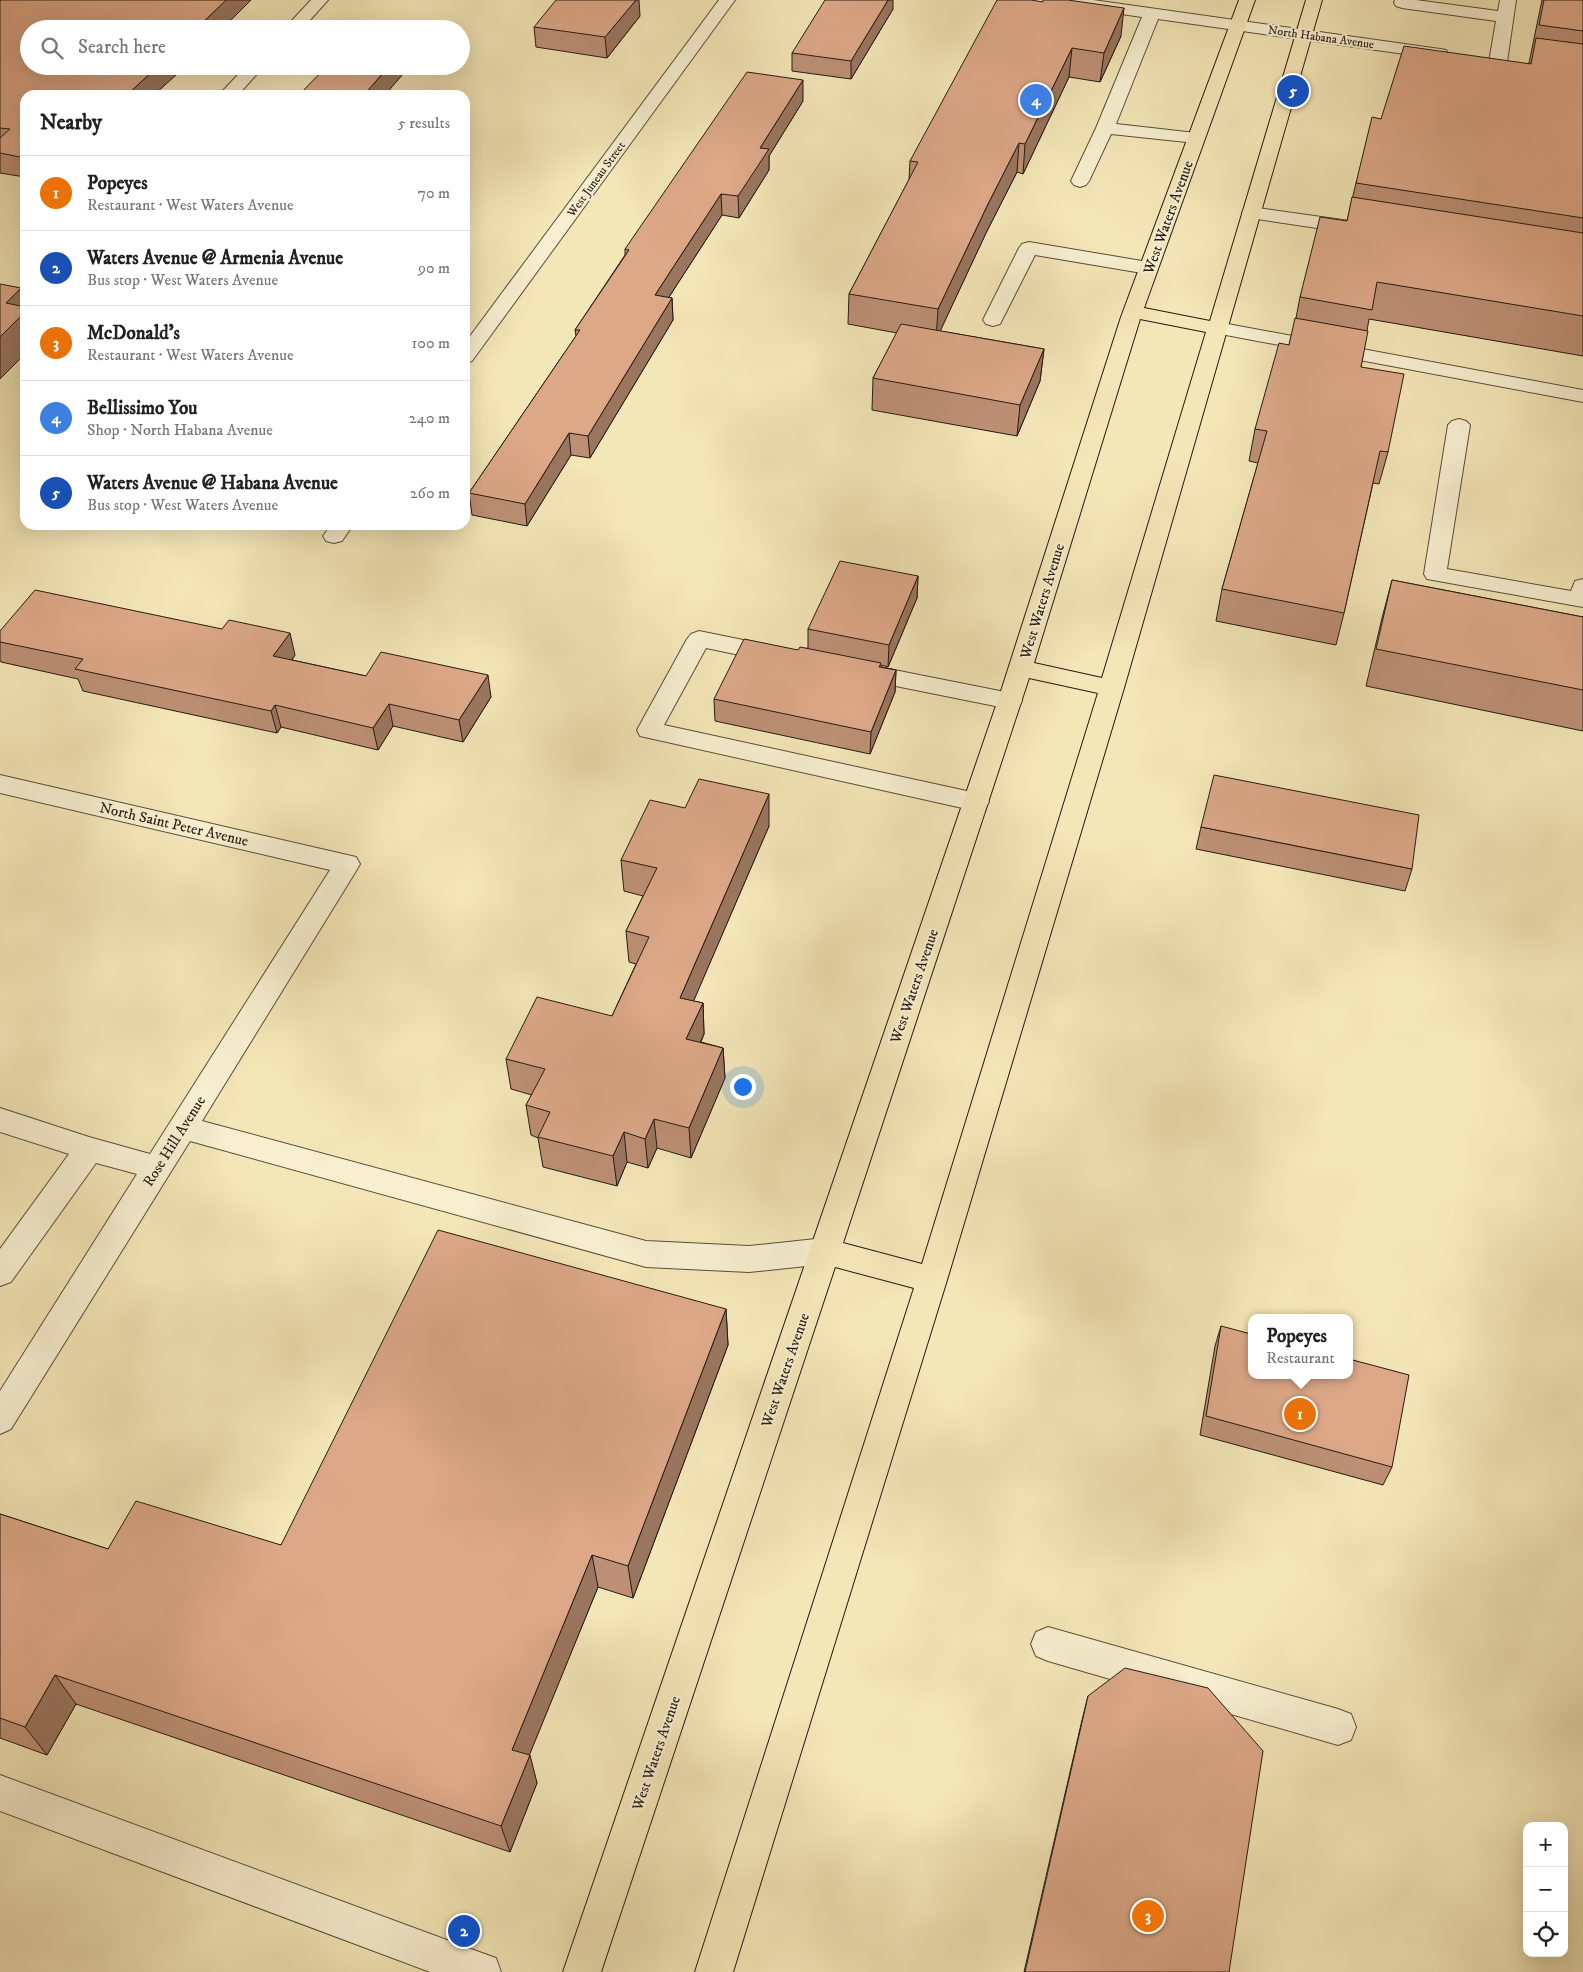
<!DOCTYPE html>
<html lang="en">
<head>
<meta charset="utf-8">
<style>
  :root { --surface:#fff; --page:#f6f6f6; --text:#202124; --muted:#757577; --line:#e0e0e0; --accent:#db2777 }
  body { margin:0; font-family:"IM FELL DW Pica",serif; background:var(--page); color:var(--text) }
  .controls { position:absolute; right:15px; bottom:15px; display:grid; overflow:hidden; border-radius:10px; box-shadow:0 5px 20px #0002 }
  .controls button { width:45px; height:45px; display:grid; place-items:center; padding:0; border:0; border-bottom:1px solid var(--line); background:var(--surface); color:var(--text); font:25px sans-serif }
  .you { position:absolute; left:742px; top:1086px; width:18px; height:18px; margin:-12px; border:4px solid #fff; border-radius:50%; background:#1a73e8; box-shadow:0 0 0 8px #1a73e833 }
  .badge { display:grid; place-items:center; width:32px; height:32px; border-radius:50%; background:var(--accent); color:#fff; font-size:16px; font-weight:700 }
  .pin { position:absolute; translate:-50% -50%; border:2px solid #fff; box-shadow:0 1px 5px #0006 }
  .popup { position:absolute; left:1248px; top:1314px; width:105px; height:65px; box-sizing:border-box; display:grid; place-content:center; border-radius:10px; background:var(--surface); filter:drop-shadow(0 1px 4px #0005); font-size:16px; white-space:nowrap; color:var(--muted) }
  .popup b { font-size:19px; color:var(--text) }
  .popup::after { content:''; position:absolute; left:50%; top:100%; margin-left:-10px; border:10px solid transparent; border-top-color:var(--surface) }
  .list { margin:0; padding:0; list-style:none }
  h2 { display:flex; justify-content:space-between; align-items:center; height:65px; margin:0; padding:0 20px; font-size:21px }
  h2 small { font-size:16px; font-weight:400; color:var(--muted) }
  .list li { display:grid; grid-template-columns:32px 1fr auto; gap:15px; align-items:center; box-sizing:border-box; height:75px; padding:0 20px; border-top:1px solid var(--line) }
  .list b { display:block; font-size:19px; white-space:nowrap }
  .list p { margin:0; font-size:16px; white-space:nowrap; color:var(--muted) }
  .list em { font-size:16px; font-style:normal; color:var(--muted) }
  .icon { flex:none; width:28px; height:28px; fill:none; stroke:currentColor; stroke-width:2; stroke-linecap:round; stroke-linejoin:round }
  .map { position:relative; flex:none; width:1583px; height:1972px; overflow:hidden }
  .search { position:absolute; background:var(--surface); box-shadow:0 5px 20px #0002; left:20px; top:20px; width:450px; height:55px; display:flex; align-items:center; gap:12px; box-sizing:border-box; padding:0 18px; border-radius:28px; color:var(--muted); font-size:19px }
  .panel { position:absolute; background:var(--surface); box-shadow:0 5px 20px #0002; left:20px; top:90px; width:450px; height:440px; border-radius:15px }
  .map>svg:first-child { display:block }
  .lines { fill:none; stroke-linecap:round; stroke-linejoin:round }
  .minor-casing { stroke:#5a4d3b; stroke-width:2 }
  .major-casing { stroke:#271a12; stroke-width:2 }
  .minor { fill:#f7efd0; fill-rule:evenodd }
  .major { fill:#f3e6b7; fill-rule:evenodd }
  .wall { fill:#bd9075; stroke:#271a12 }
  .shaded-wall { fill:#9a765f; stroke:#271a12 }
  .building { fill:#dca888; stroke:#271a12 }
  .labels { text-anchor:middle; stroke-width:4; stroke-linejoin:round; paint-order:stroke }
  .far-street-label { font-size:12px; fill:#271a12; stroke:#f7efd0 }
  .street-label { font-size:15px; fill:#271a12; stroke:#f7efd0 }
</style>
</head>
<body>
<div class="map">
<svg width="1583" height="1972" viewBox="0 0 1583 1972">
  <rect width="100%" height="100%" fill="#f3e6b7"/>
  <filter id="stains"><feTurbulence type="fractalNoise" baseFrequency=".004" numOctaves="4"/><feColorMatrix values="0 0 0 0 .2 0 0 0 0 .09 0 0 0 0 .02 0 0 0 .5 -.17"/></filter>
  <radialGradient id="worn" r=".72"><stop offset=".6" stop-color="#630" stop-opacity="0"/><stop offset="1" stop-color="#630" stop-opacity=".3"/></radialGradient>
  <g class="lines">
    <defs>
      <path id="minor" d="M311 0H328L302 29H284Z
        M719 0H735L472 361 465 363V343Z
        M1050 0H1093L1440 49 1446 50 1448 54 1446 58 1440 59 1158 19 1116 124 1196 133 1202 134 1205 138 1202 142 1196 143 1111 134 1089 181 1086 185 1080 187 1074 185 1071 181 1096 128 1142 17 1058 5 1052 3Z
        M1395 0H1416L1498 11 1500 0H1516L1507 62 1504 66H1492L1489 62 1496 21 1402 8 1396 6 1394 3Z
        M246 66H264L238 95H219Z
        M1251 207 1357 222 1364 224 1366 228 1364 232 1357 234 1244 217 1242 213 1244 209Z
        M1029 242 1148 262 1155 264 1158 268 1155 272 1148 274 1035 255 1000 324 993 326 986 324 983 320 1019 248 1022 244Z
        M1217 322 1583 390V402L1210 332 1207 328 1210 324Z
        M1459 419 1466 421 1470 425 1447 569 1571 591 1575 581 1583 579V607L1427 579 1424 574 1448 425 1452 421Z
        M331 525H353L342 541 334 543 326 541 323 536Z
        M699 631 778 647 786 649 790 655 786 661 778 663 706 648 664 725 976 793 985 796 989 802 985 808 976 811 640 736 637 730 687 639 691 634Z
        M859 663 1010 693 1019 695 1022 701 1019 707 1010 709 851 677 847 671 851 665Z
        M0 775 356 857 360 864 356 871 202 1121 646 1241 749 1246 825 1238 836 1242 840 1251 836 1260 825 1264 749 1272 646 1267 190 1141 11 1429 0 1434V1391L137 1174 96 1163 11 1282 0 1286V1249L69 1154 0 1132V1108L89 1137 150 1154 330 870 0 793Z
        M1048 1627 1338 1709 1351 1714 1356 1727 1351 1740 1338 1745 1048 1661 1036 1656 1031 1644 1036 1632Z
        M0 1775 482 1953 496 1958 501 1972H430L0 1811Z"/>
      <path id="major" d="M1239 0H1255L1144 308 1210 321 1306 0H1322L1124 688 947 1280 733 1972H695L914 1288 835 1267 601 1972H563L1002 688 1121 317ZM1140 319 1206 332 1102 678 1034 663ZM1029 678 1098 693 922 1264 843 1243Z"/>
    </defs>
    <use href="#minor" class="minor-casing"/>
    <use href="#major" class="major-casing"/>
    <use href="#minor" class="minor"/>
    <use href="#major" class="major"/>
  </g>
  <path class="wall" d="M0 0H251L222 29H29V66H183L176 74V75L25 95V177L0 173Z
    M1542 0H1583V356L1369 319 1361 367 1388 452 1379 484 1373 483 1344 613 1336 645 1216 621 1222 589 1258 463 1249 461 1255 429 1289 345 1296 318 1300 297 1347 221 1356 183 1381 119 1529 63Z
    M1043 2 1121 36 1100 82 1069 77 1023 174 1017 172 986 233 940 331 1044 349 1040 381 1017 436 872 410 873 378 897 333 848 324 849 294 909 180 910 161Z
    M893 9 851 79 792 71V53Z
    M640 16 607 58 536 47 534 27Z
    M803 101 769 156V170L739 218 722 215 669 297 672 298 673 320 590 458 571 455 527 526 472 515 469 493 576 336 575 330 625 255V249Z
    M918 576 917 598 888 667 881 665V667L896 670 895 692 870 754 715 721 714 699 798 650 808 648V629Z
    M1392 580 1583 617V731L1366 686 1382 618Z
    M0 631 295 655 292 660 366 676 491 697 463 742 393 726 378 750 281 727 277 733 83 691 78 679 1 662 0 660Z
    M769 826 693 1001 703 1003 704 1034 701 1042 723 1048 725 1078 691 1158 657 1148 648 1168 627 1162 617 1186 543 1167 538 1138 531 1135 526 1105 532 1095 511 1089 506 1059 612 1016 636 964 629 962 626 931 643 896 624 891 621 860Z
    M1201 827 1412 869 1405 891 1196 849Z
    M726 1309 728 1345 633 1598 598 1587 529 1755 537 1783 510 1852 76 1704 47 1755 0 1738V1514L108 1549 281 1545Z
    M1221 1326 1392 1467 1383 1485 1200 1435 1215 1346Z
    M1088 1696 1229 1972H1024L1082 1720Z"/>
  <path class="shaded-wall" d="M226 0H251L222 29H196Z
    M636 0H639L640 16 607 58 605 37Z
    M888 0H893V9L851 79V61Z
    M1124 8 1121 36 1100 82 1104 53Z
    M1072 48 1069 77 1023 174 1025 144Z
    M158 66H183L176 74V75L154 95H127Z
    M389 66H410L385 95H364Z
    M803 80V101L769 156V170L739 218 738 196 760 148Z
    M1019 143 1017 172 986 233 936 340 938 309 988 204Z
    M721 194 722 215 656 317 655 295Z
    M21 288 25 300V354L0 379V337L6 303Z
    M672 298 673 320 590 458 588 436Z
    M1044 349 1040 381 1017 436 1020 405Z
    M569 433 571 455 527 526 525 504Z
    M918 576 917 598 888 667 889 645Z
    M290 633 295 655 279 678 273 656Z
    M896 670 895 692 870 754 871 732Z
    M488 675 491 697 463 742 459 720Z
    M389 704 393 726 378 750 373 728Z
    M275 705 281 727 277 733 271 711Z
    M769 794V826L682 1028 680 998Z
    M703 1003 704 1034 688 1069 686 1039Z
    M723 1048 725 1078 691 1158 689 1128Z
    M654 1119 657 1148 648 1168 645 1139Z
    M624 1132 627 1162 617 1186 613 1156Z
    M726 1309 728 1345 633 1598 628 1566Z
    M592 1555 598 1587 520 1778 512 1750Z
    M55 1675 76 1704 47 1755 25 1727Z
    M530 1755 537 1783 510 1852 501 1826Z"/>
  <path class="building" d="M0 0H226L196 29H29V66H158L127 95H25V158L0 153V138L10 129 0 128Z
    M556 0H636L605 37 534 27Z
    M825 0H888L851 61 792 53Z
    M997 0H1031L1043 2V0H1068L1124 8 1104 53 1072 48 1025 144 1019 143 988 204 938 309 849 294 918 162 910 161Z
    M1544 0H1583V31L1539 25Z
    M1536 38 1583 44V218L1356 183 1372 117 1381 119 1404 46 1531 64Z
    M327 66H389L364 95H299Z
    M747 72 803 80 760 148 769 149 738 196 721 194 655 295 672 298 588 436 569 433 525 504 469 493 580 330H575L629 250 625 249Z
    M1352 197 1583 233V316L1377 282 1372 310 1300 297 1320 217 1347 221Z
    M0 284 21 288 6 303 25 307V312L0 337Z
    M1295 318 1368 331 1361 367 1404 374 1388 452 1380 451 1344 613 1222 589 1267 431 1255 429 1279 343 1289 345Z
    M901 324 1044 349 1020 405 873 378Z
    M840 561 918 576 889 645 808 629Z
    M1392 580 1583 617V690L1376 649Z
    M35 590 222 629 229 620 290 633 273 656 366 676 381 652 488 675 459 720 389 704 373 728 275 705 271 711 75 669 83 659 0 642V631Z
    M744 639 798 650 800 647 881 663 879 667 896 670 871 732 714 699Z
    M1214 775 1419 815 1412 869 1201 827Z
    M699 779 769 794 680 998 703 1003 686 1039 723 1048 689 1128 654 1119 645 1139 624 1132 613 1156 538 1137 550 1112 526 1105 545 1069 506 1059 537 997 612 1016 649 937 626 931 657 868 621 860 650 800 685 808Z
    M438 1230 726 1309 628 1566 592 1555 512 1750 530 1755 501 1826 55 1675 25 1727 0 1718V1514L108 1549 136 1501 281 1545Z
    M1221 1326 1251 1334V1375H1349V1359L1409 1375 1392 1467 1206 1416Z
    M1125 1668 1208 1688 1263 1751 1229 1972H1025L1088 1696Z"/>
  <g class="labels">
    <g class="far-street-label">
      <text transform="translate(1321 37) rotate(8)" y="4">North Habana Avenue</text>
      <text transform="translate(596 179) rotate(-54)" y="4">West Juneau Street</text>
    </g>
    <g class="street-label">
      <text transform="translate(1168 217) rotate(-70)" y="5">West Waters Avenue</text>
      <text transform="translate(1042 601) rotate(-73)" y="5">West Waters Avenue</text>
      <text transform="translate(174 824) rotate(13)" y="5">North Saint Peter Avenue</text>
      <text transform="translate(914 986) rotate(-71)" y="5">West Waters Avenue</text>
      <text transform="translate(174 1141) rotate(-58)" y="5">Rose Hill Avenue</text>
      <text transform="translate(785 1370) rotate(-71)" y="5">West Waters Avenue</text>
      <text transform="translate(656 1753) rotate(-71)" y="5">West Waters Avenue</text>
    </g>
  </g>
  <rect width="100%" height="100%" filter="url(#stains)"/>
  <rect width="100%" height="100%" fill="url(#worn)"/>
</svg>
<div class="controls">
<button>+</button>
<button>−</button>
<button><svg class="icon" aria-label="locate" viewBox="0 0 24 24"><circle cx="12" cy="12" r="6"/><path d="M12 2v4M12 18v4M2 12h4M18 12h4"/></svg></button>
</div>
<div class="you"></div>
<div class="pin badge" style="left:1300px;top:1414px;background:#e8710a">1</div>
<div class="popup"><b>Popeyes</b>Restaurant</div>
<div class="pin badge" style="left:464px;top:1931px;background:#1a4fb4">2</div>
<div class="pin badge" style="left:1148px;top:1916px;background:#e8710a">3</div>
<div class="pin badge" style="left:1036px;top:100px;background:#3f7fe0">4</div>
<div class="pin badge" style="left:1293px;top:91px;background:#1a4fb4">5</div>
<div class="search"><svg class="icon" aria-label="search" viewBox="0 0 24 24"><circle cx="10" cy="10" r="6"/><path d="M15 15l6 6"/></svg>Search here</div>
<section class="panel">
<h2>Nearby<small>5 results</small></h2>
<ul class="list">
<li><span class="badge" style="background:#e8710a">1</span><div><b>Popeyes</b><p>Restaurant · West Waters Avenue</p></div><em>70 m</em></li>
<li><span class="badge" style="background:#1a4fb4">2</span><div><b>Waters Avenue @ Armenia Avenue</b><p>Bus stop · West Waters Avenue</p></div><em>90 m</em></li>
<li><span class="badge" style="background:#e8710a">3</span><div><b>McDonald's</b><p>Restaurant · West Waters Avenue</p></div><em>100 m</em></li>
<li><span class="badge" style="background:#3f7fe0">4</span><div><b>Bellissimo You</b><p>Shop · North Habana Avenue</p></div><em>240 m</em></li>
<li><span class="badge" style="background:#1a4fb4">5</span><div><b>Waters Avenue @ Habana Avenue</b><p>Bus stop · West Waters Avenue</p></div><em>260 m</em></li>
</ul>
</section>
</div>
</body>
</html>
